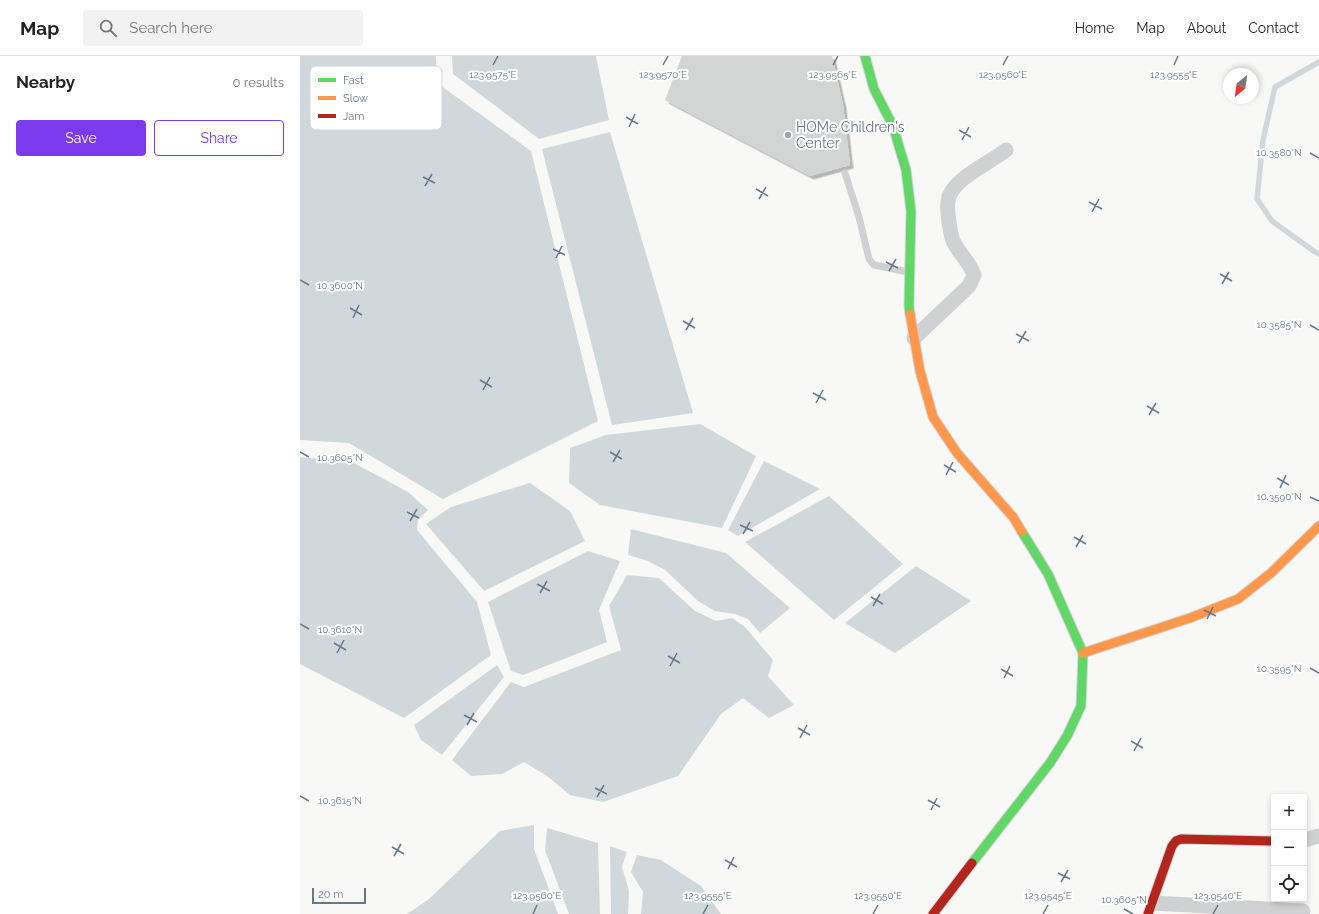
<!DOCTYPE html>
<html lang="en">
<head>
<meta charset="utf-8">
<style>
  :root { --surface:#fff; --page:#f2f2f2; --text:#222; --muted:#767676; --line:#e0e0e0; --accent:#7c3aed }
  body { margin:0; font-family:Raleway,sans-serif; background:var(--page); color:var(--text) }
  .controls { position:absolute; right:12px; bottom:12px; display:grid; overflow:hidden; border-radius:4px; box-shadow:0 2px 6px #0003 }
  .controls button { width:36px; height:36px; display:grid; place-items:center; padding:0; border:0; border-bottom:1px solid var(--line); background:var(--surface); color:var(--text); font:20px sans-serif }
  .compass { position:absolute; left:923px; top:12px; width:36px; height:36px; border-radius:50%; background:var(--surface); box-shadow:0 2px 6px #0003; rotate:209deg }
  .scale { position:absolute; left:12px; bottom:10px; width:54px; box-sizing:border-box; padding-left:4px; border:2px solid #667789; border-top:0; font-size:11px; line-height:14px; white-space:nowrap; color:#667789; -webkit-text-stroke:3px #fff; paint-order:stroke }
  .list { margin:0; padding:0; list-style:none }
  h2 { display:flex; justify-content:space-between; align-items:center; height:52px; margin:0; padding:0 16px; font-size:17px }
  h2 small { font-size:13px; font-weight:400; color:var(--muted) }
  .actions { display:flex; gap:8px; padding:12px 16px }
  .actions a { flex:1; padding:9px 0; border:1px solid var(--accent); border-radius:4px; text-align:center; font-size:14px; color:var(--accent) }
  .actions .main { background:var(--accent); color:#fff }
  .icon { flex:none; width:22px; height:22px; fill:none; stroke:currentColor; stroke-width:2; stroke-linecap:round; stroke-linejoin:round }
  .map { position:relative; flex:none; width:1019px; height:858px; overflow:hidden }
  header { display:flex; align-items:center; gap:24px; box-sizing:border-box; height:56px; padding:0 20px; background:var(--surface); border-bottom:1px solid var(--line) }
  header strong { font-size:19px }
  nav { display:flex; gap:22px; margin-inline-start:auto; font-size:14px }
  .search { width:280px; height:36px; background:var(--page); display:flex; align-items:center; gap:10px; box-sizing:border-box; padding:0 14px; border-radius:4px; color:var(--muted); font-size:15px }
  main { display:flex }
  aside { flex:1; background:var(--surface) }
  .map>svg:first-child { display:block }
  .water { fill:#d1d8dc }
  .lines { fill:none; stroke-linecap:round; stroke-linejoin:round }
  .stream { stroke:#d1d8dc; stroke-width:5.5 }
  .building { fill:#d3d4d4; filter:url(#shadow) }
  .fast-casing { stroke:#d5d6d7; stroke-width:11 }
  .slow-casing { stroke:#d5d6d7; stroke-width:11 }
  .jam-casing { stroke:#d5d6d7; stroke-width:11 }
  .lane { stroke:#d0d1d2; stroke-width:7 }
  .street { stroke:#d0d1d2; stroke-width:15 }
  .fast { stroke:#63d668; stroke-width:9 }
  .slow { stroke:#ff974d; stroke-width:9 }
  .jam { stroke:#b3261e; stroke-width:9 }
  .ticks { fill:none; stroke:#667789; stroke-width:1.5 }
  .poi-dot { fill:#99a4b0; stroke:#fff; stroke-width:1.5 }
  .labels { text-anchor:middle; stroke-width:4; stroke-linejoin:round; paint-order:stroke }
  .poi-label { font-size:14px; fill:#667789; stroke:#fff; text-anchor:start }
  .key { fill:#fff; stroke:#d1d6dc; stroke-width:1 }
  .key-label { font-size:11px; fill:#667789 }
  .ticks-label { font-size:10px; text-anchor:middle; fill:#667789; stroke:#fff; stroke-width:4; stroke-linejoin:round; paint-order:stroke }
</style>
</head>
<body>
<header>
<strong>Map</strong>
<div class="search"><svg class="icon" aria-label="search" viewBox="0 0 24 24"><circle cx="10" cy="10" r="6"/><path d="M15 15l6 6"/></svg>Search here</div>
<nav><a>Home</a><a>Map</a><a>About</a><a>Contact</a></nav>
</header>
<main>
<aside>
<h2>Nearby<small>0 results</small></h2>
<ul class="list">
</ul>
<div class="actions"><a class="main">Save</a><a>Share</a></div>
</aside>
<div class="map">
<svg width="1019" height="858" viewBox="0 0 1019 858">
  <defs>
    <filter id="shadow"><feDropShadow dx="3.5" dy="3.5" stdDeviation="0" flood-color="#0004"/></filter>
  </defs>
  <rect width="100%" height="100%" fill="#f8f8f7"/>
  <path class="water" d="M0 0H136L137 27 231 95 298 365 143 443 49 387 0 384Z
    M152 0H296L309 64 239 83 153 18Z
    M310 76 393 357 312 369 242 93Z
    M400 368 456 400 422 472 300 449 269 427 270 392 306 379Z
    M0 401 52 406 108 436 128 454 118 464 117 474 177 546 191 599 104 662 0 608Z
    M464 405 520 433 438 480 428 474Z
    M230 427 270 455 285 485 184 535 126 468 151 451Z
    M529 440 603 508 534 564 445 486Z
    M331 473 426 497 490 552 460 577 448 563 435 558 415 555 398 545 365 514 348 505 328 499Z
    M288 495 320 505 299 554 307 586 223 619 211 615 188 546Z
    M616 510 671 545 595 597 545 567Z
    M327 519 359 522 395 555 416 565 432 562 445 571 473 604 468 620 494 649 469 662 443 642 421 658 378 720 303 746 270 739 247 720 224 706 202 718 171 720 152 704 211 626 224 631 321 594 309 550Z
    M197 609 204 621 142 699 121 684 114 669Z
    M234 769V793L258 858H107L129 843 200 775Z
    M247 772 298 787 300 858H269L245 794Z
    M310 790 327 796 322 811 329 835 328 858H311Z
    M337 799 361 804 401 830 421 858H341L343 836 331 816Z"/>
  <g class="lines">
    <path class="stream" d="M1019 6 975 31 963 84 957 143 972 165 1015 196 1019 198"/>
  </g>
  <path class="building" d="M382 0H532L543 49 550 109 510 120 365 44Z"/>
  <g class="lines">
    <defs>
      <path id="fast" d="M565 0 574 33 593 70 606 114 611 155 609 250 610 258
        M672 807 750 707 767 680 781 650 783 597 748 518 722 476"/>
      <path id="slow" d="M610 258 620 315 633 361 657 397 713 461 722 476
        M783 597 890 562 938 543 971 517 1019 470"/>
      <path id="jam" d="M633 858 672 807
        M848 858 872 790 876 785 881 783 974 785"/>
    </defs>
    <use href="#fast" class="fast-casing"/>
    <use href="#slow" class="slow-casing"/>
    <use href="#jam" class="jam-casing"/>
    <path class="lane" d="M545 117 559 161 569 203 574 209 608 216"/>
    <path class="street" d="M614 282 669 230 674 219C670 206 659 198 653 185 650 177 649 167 648 158 648 154 647 150 648 146 649 124 690 107 706 94
      M1004 784 1019 780
      M852 847 1003 855"/>
    <use href="#fast" class="fast"/>
    <use href="#slow" class="slow"/>
    <use href="#jam" class="jam"/>
  </g>
  <path class="ticks" d="M193 9 198 0M363 9 368 0M533 9 538 0M703 9 708 0M874 9 878 0M326 61 338 68M329 71 335 58M659 74 671 81M662 84 669 71M1010 97 1019 102M123 121 135 127M125 130 132 118M456 133 468 140M459 143 466 131M789 146 802 153M792 156 799 143M253 193 265 199M256 202 262 190M586 206 598 212M589 215 596 203M920 218 932 225M0 224 9 229M922 228 929 216M50 252 62 259M53 262 59 249M383 265 395 272M1010 269 1019 274M386 274 393 262M716 278 729 285M719 287 726 275M180 324 192 331M183 334 190 321M513 337 526 344M516 347 523 334M847 350 859 357M849 359 856 347M0 396 9 401M310 396 322 403M313 406 320 394M644 409 656 416M646 419 653 406M977 422 989 429M980 432 986 419M1010 441 1019 445M107 456 119 462M110 465 117 453M440 469 453 475M443 478 450 466M774 481 786 488M776 491 783 479M237 528 250 535M240 537 247 525M571 541 583 548M573 550 580 538M904 554 916 560M907 563 913 551M0 568 9 573M34 587 46 594M37 597 44 584M368 600 380 607M370 610 377 597M1010 612 1019 617M701 613 713 620M704 622 710 610M164 659 177 666M167 669 174 657M498 672 510 679M500 682 507 669M831 685 843 692M834 695 841 682M295 732 307 738M0 740 9 745M297 741 304 729M628 744 640 751M631 754 637 742M92 791 104 798M94 800 101 788M425 804 437 811M428 813 434 801M758 817 770 823M761 826 768 814M824 853 833 858M233 858 237 849M403 858 408 849M573 858 578 849M743 858 748 849M913 858 918 849"/>
  <circle class="poi-dot" cx="488" cy="79" r="4"/>
  <g class="labels">
    <g class="poi-label">
      <text x="496" y="76">HOMe Children's<tspan x="496" dy="16">Center</tspan></text>
    </g>
  </g>
  <rect x="10" y="10" width="132" height="64" rx="6" class="key"/>
  <rect x="18" y="22" width="18" height="4" fill="#63d668"/>
  <rect x="18" y="40" width="18" height="4" fill="#ff974d"/>
  <rect x="18" y="58" width="18" height="4" fill="#b3261e"/>
  <g class="key-label">
    <text x="43" y="28">Fast</text>
    <text x="43" y="46">Slow</text>
    <text x="43" y="64">Jam</text>
  </g>
  <g class="ticks-label">
    <text x="193" y="22">123.9575°E</text>
    <text x="363" y="22">123.9570°E</text>
    <text x="533" y="22">123.9565°E</text>
    <text x="703" y="22">123.9560°E</text>
    <text x="874" y="22">123.9555°E</text>
    <text x="979" y="100">10.3580°N</text>
    <text x="40" y="233">10.3600°N</text>
    <text x="979" y="272">10.3585°N</text>
    <text x="40" y="405">10.3605°N</text>
    <text x="979" y="444">10.3590°N</text>
    <text x="40" y="577">10.3610°N</text>
    <text x="979" y="616">10.3595°N</text>
    <text x="40" y="748">10.3615°N</text>
    <text x="237" y="843">123.9560°E</text>
    <text x="408" y="843">123.9555°E</text>
    <text x="578" y="843">123.9550°E</text>
    <text x="748" y="843">123.9545°E</text>
    <text x="918" y="843">123.9540°E</text>
    <text x="824" y="847">10.3605°N</text>
  </g>
</svg>
<div class="controls">
<button>+</button>
<button>−</button>
<button><svg class="icon" aria-label="locate" viewBox="0 0 24 24"><circle cx="12" cy="12" r="6"/><path d="M12 2v4M12 18v4M2 12h4M18 12h4"/></svg></button>
</div>
<svg class="compass" viewBox="-18 -18 36 36"><path d="M0-13l5 13h-10z" fill="#e53935"/><path d="M0 13l5-13h-10z" fill="#767676"/></svg>
<div class="scale">20 m</div>
</div>
</main>
</body>
</html>
